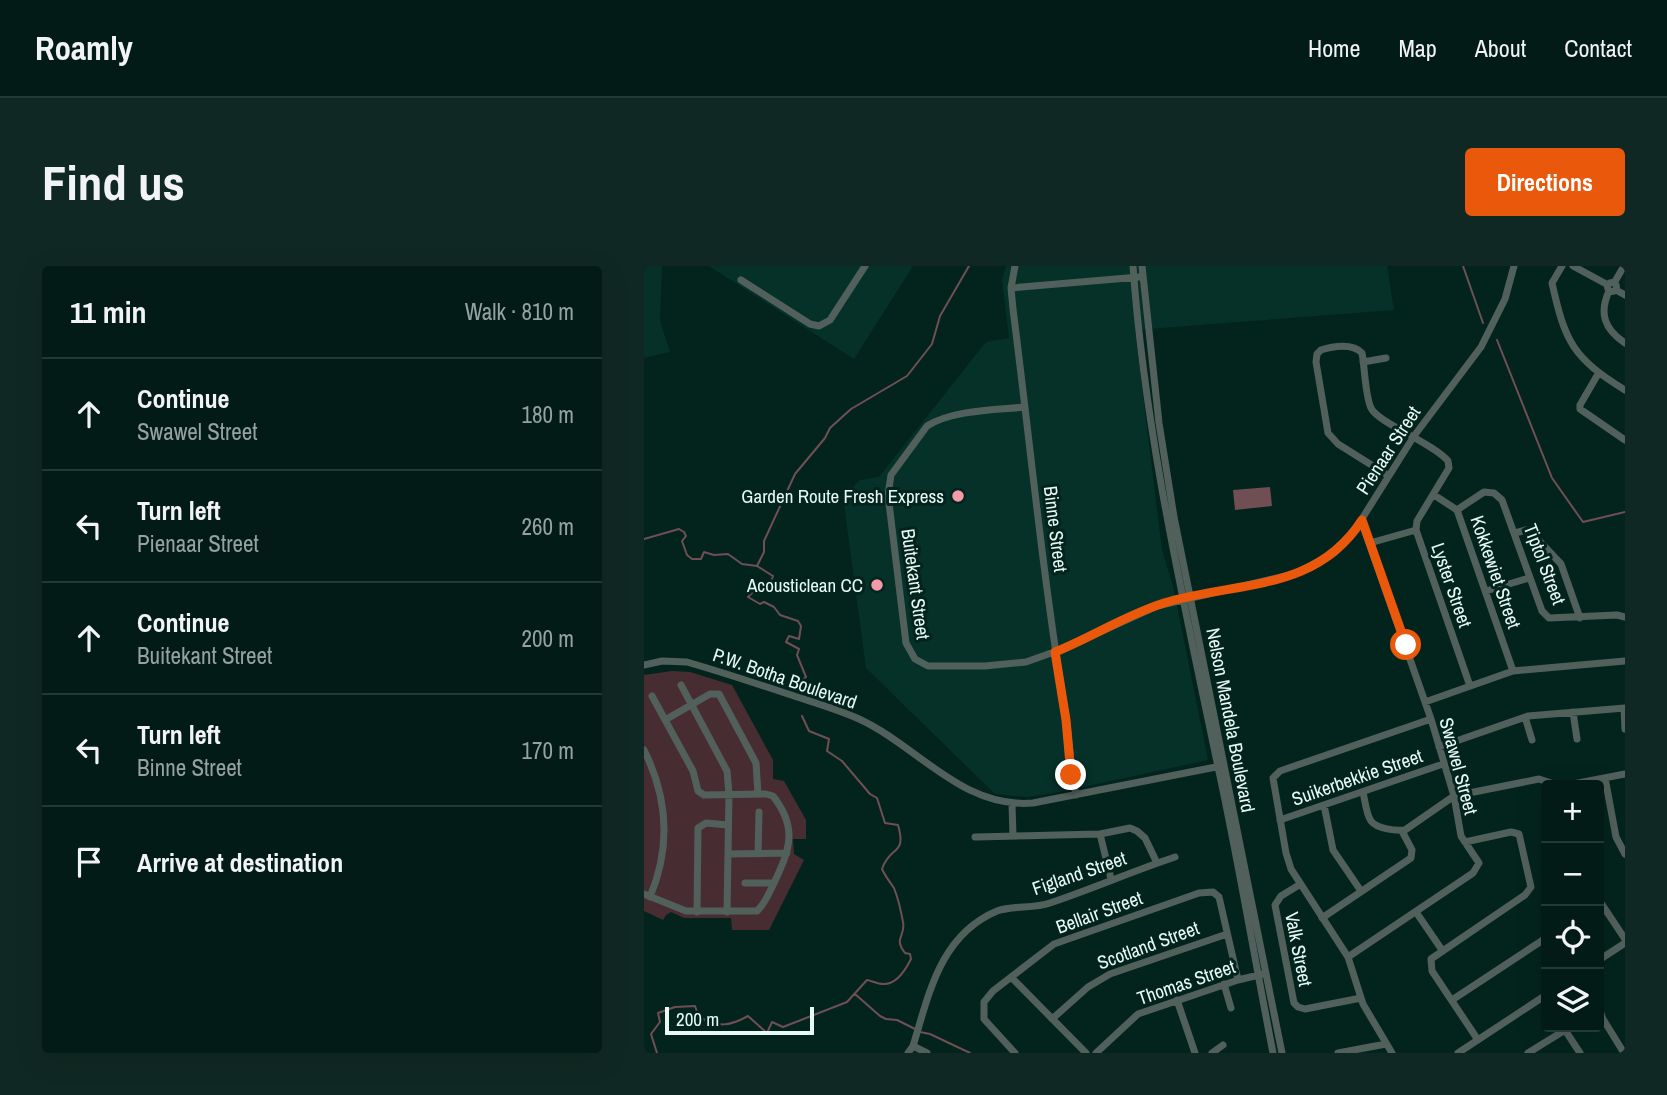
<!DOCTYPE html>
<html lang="en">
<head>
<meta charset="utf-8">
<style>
  :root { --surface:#021b16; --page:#102823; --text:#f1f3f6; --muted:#96a1a1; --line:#233935; --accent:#ea580c }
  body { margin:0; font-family:"Archivo Narrow",sans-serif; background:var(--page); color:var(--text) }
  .controls { position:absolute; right:21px; bottom:21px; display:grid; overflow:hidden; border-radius:7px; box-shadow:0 7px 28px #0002 }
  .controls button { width:63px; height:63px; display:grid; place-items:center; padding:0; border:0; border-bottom:2px solid var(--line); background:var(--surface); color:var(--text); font:35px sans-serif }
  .scale { position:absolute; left:21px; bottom:18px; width:149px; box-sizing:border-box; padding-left:7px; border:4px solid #e7f9f4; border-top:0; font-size:19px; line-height:24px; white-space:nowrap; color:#e7f9f4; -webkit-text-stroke:5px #03241d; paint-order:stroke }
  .stop { position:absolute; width:21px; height:21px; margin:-16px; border:5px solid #ea580c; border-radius:50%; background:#fff }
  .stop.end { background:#ea580c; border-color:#fff; box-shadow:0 2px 7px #0008 }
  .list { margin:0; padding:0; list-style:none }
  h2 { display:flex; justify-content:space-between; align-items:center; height:91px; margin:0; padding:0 28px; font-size:30px }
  h2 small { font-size:23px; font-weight:400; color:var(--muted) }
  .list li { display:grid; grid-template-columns:46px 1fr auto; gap:21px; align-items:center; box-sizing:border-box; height:112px; padding:0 28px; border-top:2px solid var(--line) }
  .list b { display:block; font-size:26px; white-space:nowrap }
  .list p { margin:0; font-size:23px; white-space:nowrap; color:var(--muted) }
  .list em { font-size:23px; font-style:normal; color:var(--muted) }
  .icon { flex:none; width:38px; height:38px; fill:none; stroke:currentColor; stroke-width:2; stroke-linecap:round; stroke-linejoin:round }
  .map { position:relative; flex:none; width:981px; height:787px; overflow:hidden; border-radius:7px }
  header { display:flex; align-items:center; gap:42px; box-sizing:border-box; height:98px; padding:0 35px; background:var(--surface); border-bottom:2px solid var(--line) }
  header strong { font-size:33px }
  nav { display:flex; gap:38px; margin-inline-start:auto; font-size:24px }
  .intro { display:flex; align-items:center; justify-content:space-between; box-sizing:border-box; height:168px; padding:0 42px }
  h1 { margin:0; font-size:49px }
  .button { padding:18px 32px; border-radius:7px; background:var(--accent); color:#fff; font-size:24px; font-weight:700 }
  main { display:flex; gap:42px; padding:0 42px }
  aside { flex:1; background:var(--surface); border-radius:7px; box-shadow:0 7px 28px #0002 }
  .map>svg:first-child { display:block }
  .built { fill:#053129 }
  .green { fill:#472d31 }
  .water { fill:#6f4f54 }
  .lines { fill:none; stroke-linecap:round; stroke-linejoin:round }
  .stream { stroke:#6f4f54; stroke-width:2 }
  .minor { stroke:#52605c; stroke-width:7 }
  .route { stroke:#ea580c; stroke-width:9 }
  .poi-dot { fill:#f39aa9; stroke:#03241d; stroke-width:2.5 }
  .labels { text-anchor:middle; stroke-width:6; stroke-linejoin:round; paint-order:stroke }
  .street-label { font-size:19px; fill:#e7f9f4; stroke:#03241d }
  .poi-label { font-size:19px; fill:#e7f9f4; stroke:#03241d; text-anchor:end }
</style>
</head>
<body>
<header>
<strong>Roamly</strong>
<nav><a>Home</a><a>Map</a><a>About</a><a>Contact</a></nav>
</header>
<div class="intro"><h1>Find us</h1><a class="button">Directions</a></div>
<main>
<aside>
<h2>11 min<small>Walk · 810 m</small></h2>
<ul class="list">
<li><svg class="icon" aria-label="ahead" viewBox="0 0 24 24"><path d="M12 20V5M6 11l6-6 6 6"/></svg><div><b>Continue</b><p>Swawel Street</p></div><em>180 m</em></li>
<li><svg class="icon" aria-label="left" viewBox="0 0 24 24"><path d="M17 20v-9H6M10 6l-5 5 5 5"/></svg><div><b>Turn left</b><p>Pienaar Street</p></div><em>260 m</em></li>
<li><svg class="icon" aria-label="ahead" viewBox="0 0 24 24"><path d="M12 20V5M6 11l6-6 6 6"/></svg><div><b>Continue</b><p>Buitekant Street</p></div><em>200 m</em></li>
<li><svg class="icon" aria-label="left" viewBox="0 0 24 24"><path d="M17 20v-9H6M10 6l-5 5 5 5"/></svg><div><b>Turn left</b><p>Binne Street</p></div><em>170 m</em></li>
<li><svg class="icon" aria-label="arrive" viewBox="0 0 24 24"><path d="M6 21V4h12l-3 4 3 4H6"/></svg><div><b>Arrive at destination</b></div></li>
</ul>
</aside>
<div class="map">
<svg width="981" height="787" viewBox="0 0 981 787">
  <rect width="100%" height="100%" fill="#03241d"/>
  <path class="built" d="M0 0H18L16 55 26 86 0 92Z
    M65 0H269L210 93Z
    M362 0H743L750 44 491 64 518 284 529 320 564 494 416 526 383 531 351 528 222 402 199 231 216 214 235 211 342 76 365 72 358 14Z"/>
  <path class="green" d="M28 405 46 406 88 419 129 494V513L140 515 162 554V573H149L150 588 160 594 125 664H88L87 652H40L27 646 22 649 19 654 0 645V409Z"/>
  <path class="water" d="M626 221 628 240 591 244 589 224Z"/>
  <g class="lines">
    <path class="stream" d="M819 0 839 57
      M853 74 908 212 939 256 981 246
      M0 273 35 263 40 266 42 270 38 275 43 289 48 293H57L60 286 70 289 84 288 98 298 113 300 129 310 126 318 109 326 104 331 116 338 120 336 130 341 136 349 154 355 157 360 155 373 145 370 142 376 155 383 153 389 162 411 156 416
      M113 300 120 286V275L151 208 181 172 186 162 207 143 263 110 288 78 296 50 325 0
      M158 415 209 432
      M211 728 236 750 242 753 253 754 271 763
      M276 766 286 768 326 787
      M13 787 7 768 16 756 14 747 31 741 51 740 55 751C75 761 84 761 104 750L123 767 128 756 139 761 203 736 223 714C228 715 234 718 239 718 253 719 262 703 267 693L266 688 261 687C249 672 262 670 259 656 257 645 254 632 250 622 246 616 241 610 238 603 246 579 263 590 254 559L241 557 233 532 226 528 198 495 183 485 185 473 165 465 158 450"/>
    <path class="minor" d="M371 0 367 22 369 43C386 177 399 312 421 445 426 473 426 501 432 529
      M489 0C501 168 539 332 573 496 594 592 610 690 629 787
      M498 0 515 157 530 251 638 787
      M918 0 908 17C921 76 929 92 981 124
      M929 0 964 19
      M97 14 166 58 175 60 186 54 221 0
      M963.5 21a4.5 4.5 0 1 1 9 0a4.5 4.5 0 1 1-9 0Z
      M970 17 980 0
      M367 22 495 11
      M972 24 981 29
      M965 25C955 47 960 63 981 77
      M719 96 742 92
      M954 108 936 139V143L981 174
      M381 141C351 144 308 144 283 160L247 209 244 229 262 377 271 393 284 400H341L382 396 421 382 513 340 650 308 681 293 690 287 709 267 770 170 837 81 861 33 870 0
      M745 210 694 178 684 167 672 96 673 88 677 84C689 80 709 77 718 87 721 103 721 129 727 142 734 157 789 177 804 195L805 202 773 255 772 264 826 420
      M790 229 813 244 869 405
      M813 244 840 226 850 227 858 234 898 345 905 352 973 349 981 351
      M871 267 882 264 886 265 917 298 936 352
      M726 277 772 264
      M842 325 885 312
      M0 399 18 395 43 396C77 406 111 417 144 428 168 436 193 443 215 453 274 480 318 543 389 537L577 500
      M37 419 83 505 85 528 83 646
      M781 436 869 405 981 395
      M980 442 981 463
      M929 446 933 473
      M881 451 888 474
      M21 454 66 428H75L112 497 114 528
      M795 481 884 450 981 442
      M0 484C24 532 27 581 6 631
      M961 512 972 571 981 588
      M924 519 981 508
      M719 526C721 534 722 548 727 555 733 563 752 565 761 564L810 530 895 513 913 519
      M368 538 369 570
      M680 539 689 584 717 625
      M636 554 799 498
      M456 568 467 613
      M331 571 456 568 486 562 493 565 501 572 513 597
      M821 576 867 566 875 568 887 621 881 629 787 693 788 705 834 774
      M84 588 143 587
      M114 588 115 546
      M101 617H130
      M655 619 637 630 631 639 650 737 654 741 661 743 717 732
      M0 628 42 645H113C121 638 125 627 130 617 146 583 154 562 129 530L122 528 60 529 54 525 49 505 8 430
      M955 634 981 673
      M53 646 54 562 62 557 84 559
      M772 646 798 684
      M678 652 767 592 768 584 758 565
      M704 691 829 607 835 597 817 570 810 530 787 453 717 254
      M955 694 981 677
      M367 711 442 787
      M580 718 587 742
      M533 734 551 787
      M808 734 902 672
      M955 742 959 753 980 787
      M408 753 444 721 466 708 583 668
      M921 764 936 787
      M269 780 283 787
      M264 787 269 780C285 728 296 669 353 645 370 639 389 643 406 637 448 623 489 605 531 591
      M371 787 340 753V736L349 725 410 678 555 627 569 626 575 631 594 714
      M452 787 494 748 594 714 619 708
      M568 787 579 779
      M694 787 742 778
      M748 787 719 738 704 691 647 603 642 587 629 512 636 505 787 453
      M814 787 902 729
      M884 787 926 761"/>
  </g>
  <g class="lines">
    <path class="route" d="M427 509 422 454 411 386C448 371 482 349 520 337 592 315 671 327 718 254L762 379"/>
  </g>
  <g class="poi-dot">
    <circle cx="314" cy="230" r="7"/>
    <circle cx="233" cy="319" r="7"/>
  </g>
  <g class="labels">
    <g class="street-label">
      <text transform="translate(744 184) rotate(-57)" y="7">Pienaar Street</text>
      <text transform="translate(412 263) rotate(83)" y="7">Binne Street</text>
      <text transform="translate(901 298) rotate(69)" y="7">Tiptol Street</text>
      <text transform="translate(852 306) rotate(71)" y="7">Kokkewiet Street</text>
      <text transform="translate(272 318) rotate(82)" y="7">Buitekant Street</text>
      <text transform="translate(808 319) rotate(71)" y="7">Lyster Street</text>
      <text transform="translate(141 412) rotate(19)" y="7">P.W. Botha Boulevard</text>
      <text transform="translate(587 454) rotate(79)" y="7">Nelson Mandela Boulevard</text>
      <text transform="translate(815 500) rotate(75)" y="7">Swawel Street</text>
      <text transform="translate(713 511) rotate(-19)" y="7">Suikerbekkie Street</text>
      <text transform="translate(435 607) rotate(-19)" y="7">Figland Street</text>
      <text transform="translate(455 646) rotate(-20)" y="7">Bellair Street</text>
      <text transform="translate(504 679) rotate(-20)" y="7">Scotland Street</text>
      <text transform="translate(655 683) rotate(79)" y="7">Valk Street</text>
      <text transform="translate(542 716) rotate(-19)" y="7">Thomas Street</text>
    </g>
    <g class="poi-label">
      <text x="300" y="237">Garden Route Fresh Express</text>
      <text x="219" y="326">Acousticlean CC</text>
    </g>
  </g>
</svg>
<div class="controls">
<button>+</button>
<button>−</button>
<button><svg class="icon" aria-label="locate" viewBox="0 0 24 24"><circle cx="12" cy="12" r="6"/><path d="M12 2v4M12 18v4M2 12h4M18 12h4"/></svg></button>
<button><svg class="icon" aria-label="layers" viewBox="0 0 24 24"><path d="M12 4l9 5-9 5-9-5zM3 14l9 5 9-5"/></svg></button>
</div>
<div class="scale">200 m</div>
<div class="stop" style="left:762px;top:379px"></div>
<div class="stop end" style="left:427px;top:509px"></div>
</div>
</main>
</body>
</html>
